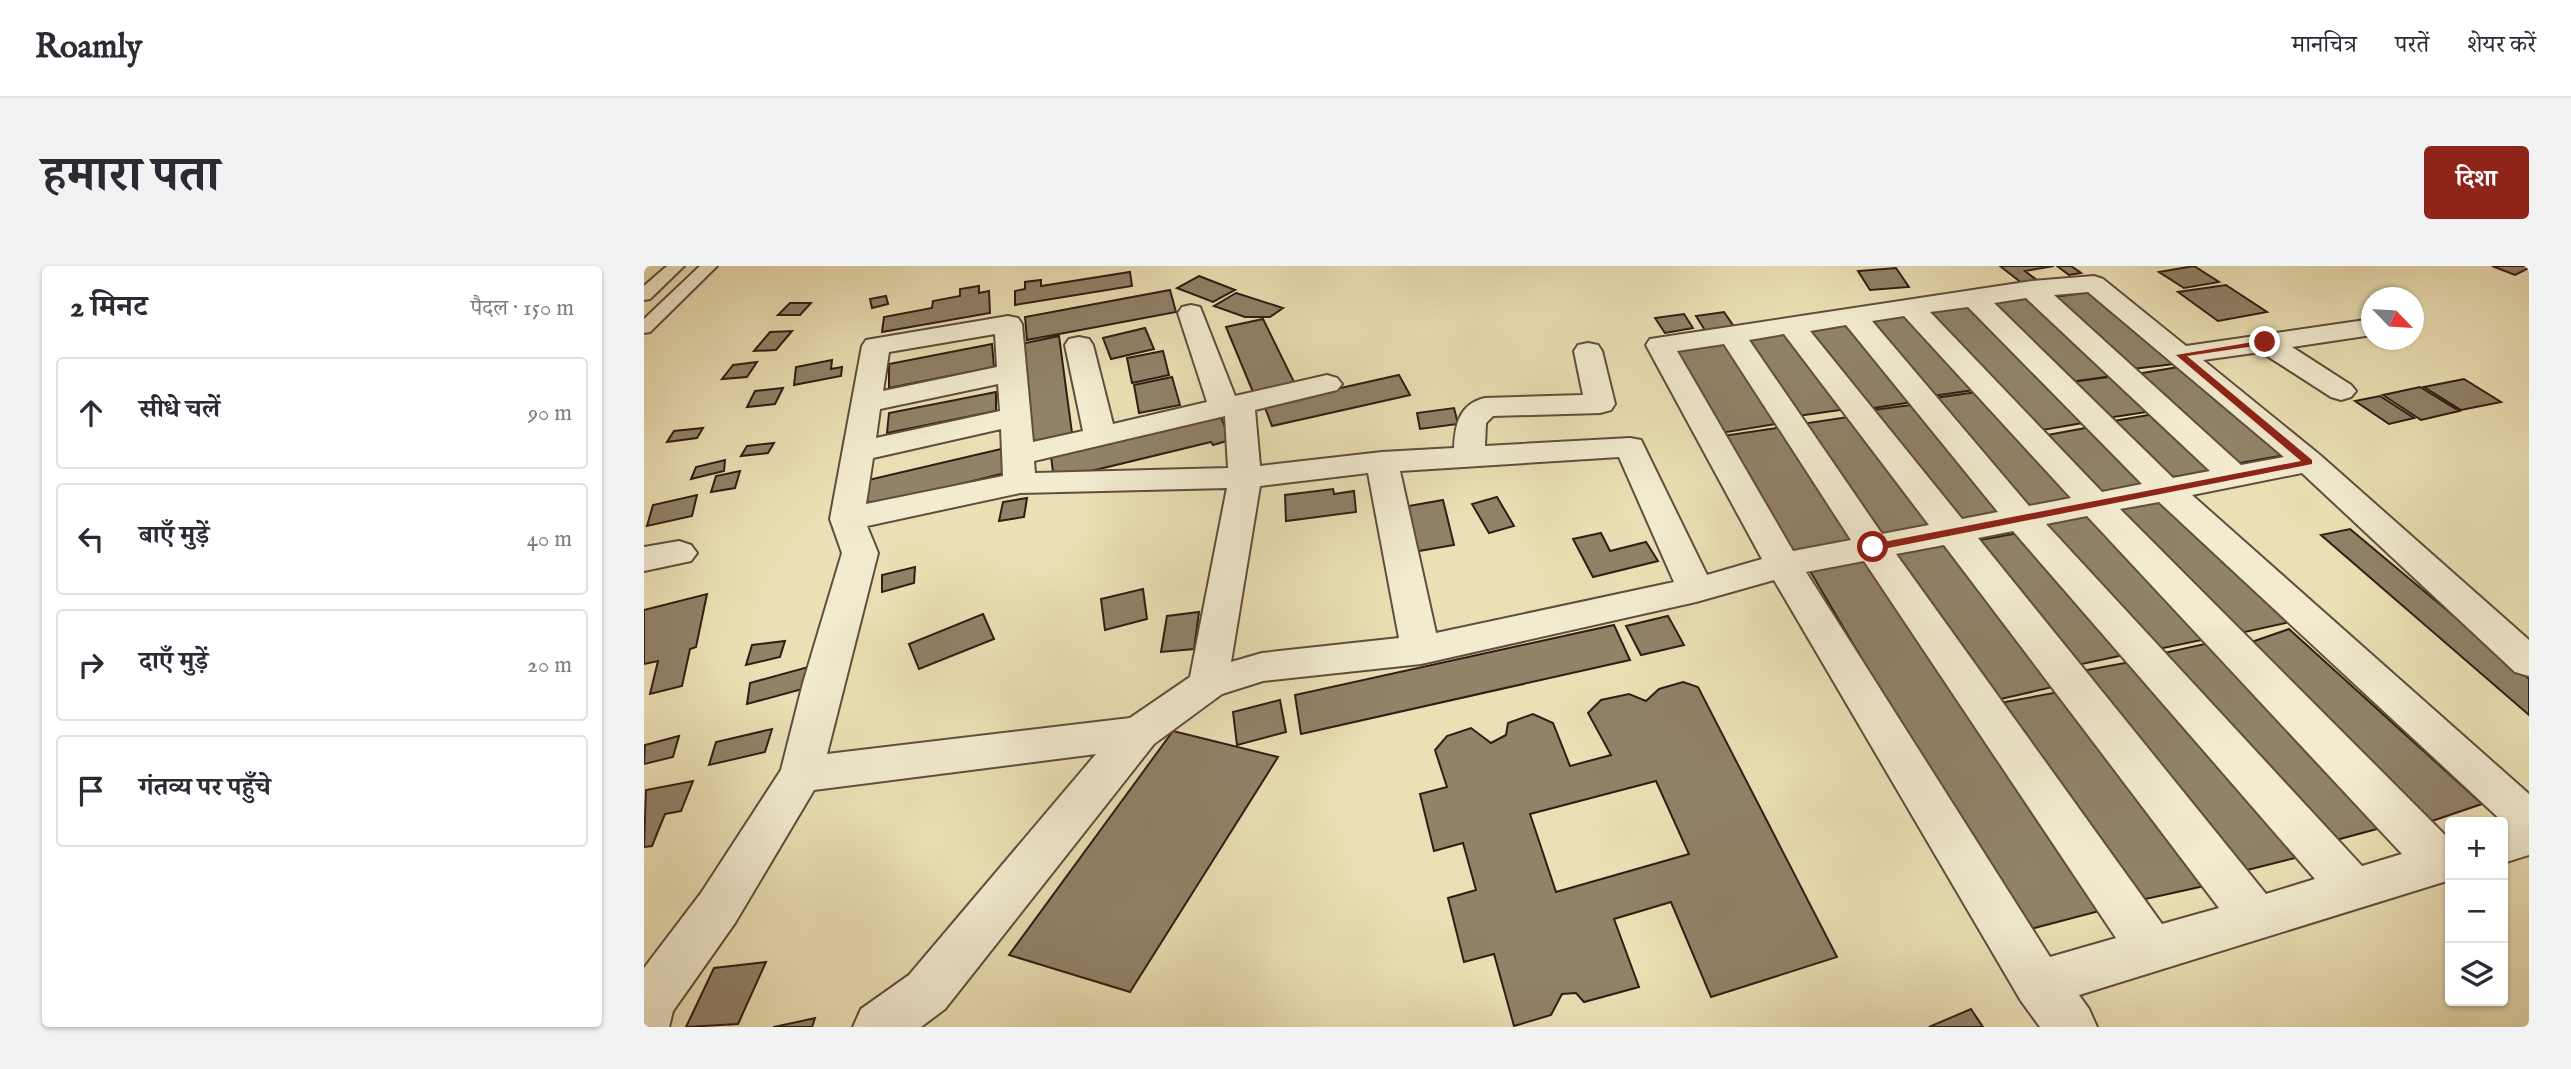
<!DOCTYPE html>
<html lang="hi">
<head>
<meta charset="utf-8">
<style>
  :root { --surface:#fff; --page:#f2f2f3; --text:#2b2b33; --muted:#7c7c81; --line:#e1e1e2; --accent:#8f2418 }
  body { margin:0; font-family:"IM FELL English","Noto Serif Devanagari",serif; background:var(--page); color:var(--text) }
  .controls { position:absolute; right:21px; bottom:21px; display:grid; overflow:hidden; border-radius:7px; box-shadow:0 2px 5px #0004 }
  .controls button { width:63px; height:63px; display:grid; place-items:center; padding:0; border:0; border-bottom:2px solid var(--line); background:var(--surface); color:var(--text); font:35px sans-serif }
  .compass { position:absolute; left:1717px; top:21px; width:63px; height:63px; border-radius:50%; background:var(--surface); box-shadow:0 2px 5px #0004; rotate:115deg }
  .stop { position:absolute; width:21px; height:21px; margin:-16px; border:5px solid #8f2418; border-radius:50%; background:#fff }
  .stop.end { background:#8f2418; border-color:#fff; box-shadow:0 2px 7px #0008 }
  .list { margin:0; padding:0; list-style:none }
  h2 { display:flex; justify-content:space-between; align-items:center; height:91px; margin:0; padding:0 28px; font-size:30px }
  h2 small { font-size:23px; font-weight:400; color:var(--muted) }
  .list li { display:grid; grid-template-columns:46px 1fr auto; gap:21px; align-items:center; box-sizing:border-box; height:112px; margin:0 14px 14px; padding:0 14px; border:2px solid var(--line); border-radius:7px }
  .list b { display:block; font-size:26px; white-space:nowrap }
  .list em { font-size:23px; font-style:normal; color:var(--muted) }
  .icon { flex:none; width:38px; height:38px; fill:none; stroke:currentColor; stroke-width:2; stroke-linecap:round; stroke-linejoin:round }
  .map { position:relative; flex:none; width:1885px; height:761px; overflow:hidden; border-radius:7px }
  header { display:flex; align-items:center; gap:42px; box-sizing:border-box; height:98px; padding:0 35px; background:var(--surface); border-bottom:2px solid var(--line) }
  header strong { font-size:33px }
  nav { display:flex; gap:38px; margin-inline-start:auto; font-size:24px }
  .intro { display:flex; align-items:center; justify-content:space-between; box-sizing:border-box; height:168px; padding:0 42px }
  h1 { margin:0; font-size:49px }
  .button { padding:18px 32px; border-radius:7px; background:var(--accent); color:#fff; font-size:24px; font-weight:700 }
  main { display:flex; gap:42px; padding:0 42px }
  aside { flex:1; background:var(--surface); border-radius:7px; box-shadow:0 2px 5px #0004 }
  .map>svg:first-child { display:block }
  .building { fill:#918268; stroke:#301d15; stroke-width:2; fill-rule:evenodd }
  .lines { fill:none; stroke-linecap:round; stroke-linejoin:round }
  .service-casing { stroke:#5f4e3d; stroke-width:4 }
  .minor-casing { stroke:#5f4e3d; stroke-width:4 }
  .service { fill:#f2ebcf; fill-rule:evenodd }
  .minor { fill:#f2ebcf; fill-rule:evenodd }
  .route { fill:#8f2418 }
</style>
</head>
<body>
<header>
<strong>Roamly</strong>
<nav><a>मानचित्र</a><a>परतें</a><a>शेयर करें</a></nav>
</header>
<div class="intro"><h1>हमारा पता</h1><a class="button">दिशा</a></div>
<main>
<aside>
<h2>2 मिनट<small>पैदल · 150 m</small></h2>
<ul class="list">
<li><svg class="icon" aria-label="ahead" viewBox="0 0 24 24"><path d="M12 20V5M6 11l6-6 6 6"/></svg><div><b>सीधे चलें</b></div><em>90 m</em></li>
<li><svg class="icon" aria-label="left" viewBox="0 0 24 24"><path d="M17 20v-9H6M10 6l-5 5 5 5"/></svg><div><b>बाएँ मुड़ें</b></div><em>40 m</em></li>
<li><svg class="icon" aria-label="right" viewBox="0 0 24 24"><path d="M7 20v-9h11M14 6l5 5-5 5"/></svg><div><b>दाएँ मुड़ें</b></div><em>20 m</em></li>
<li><svg class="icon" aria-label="arrive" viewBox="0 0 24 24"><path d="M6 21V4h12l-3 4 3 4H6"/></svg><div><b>गंतव्य पर पहुँचे</b></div></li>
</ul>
</aside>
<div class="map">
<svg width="1885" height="761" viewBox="0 0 1885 761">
  <rect width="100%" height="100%" fill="#ebe0b5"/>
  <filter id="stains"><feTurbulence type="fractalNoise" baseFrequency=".00286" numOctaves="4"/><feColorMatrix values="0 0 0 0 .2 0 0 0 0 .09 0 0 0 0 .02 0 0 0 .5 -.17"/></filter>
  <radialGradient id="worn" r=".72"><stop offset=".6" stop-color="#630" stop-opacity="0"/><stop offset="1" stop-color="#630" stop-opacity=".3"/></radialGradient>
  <path class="building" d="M1356 0H1410L1381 5 1394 15 1379 18Z
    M1413 0H1427L1437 7 1425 9Z
    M1550 0 1575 16 1540 22 1515 6Z
    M1848 0H1885V2L1871 9Z
    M1252 2 1265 21 1226 24 1214 5Z
    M486 6 488 20 371 39V25L381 23V16L397 14V20Z
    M555 10 591 24 569 36 533 22Z
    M1582 19 1623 46 1574 55 1534 26Z
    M335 20V27L345 25 346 47 238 66 240 51 288 42 289 35 316 30V23Z
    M526 24 532 46 383 74 381 51Z
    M1447 26 1530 98 1480 104 1402 32Z
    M592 27 639 42 626 51H601L570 40Z
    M1388 27 1476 109 1418 117 1336 33Z
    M242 30 244 38 228 42 226 33Z
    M146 37H167L156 49H134Z
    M1331 38 1450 155 1386 166 1274 45Z
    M1080 46 1091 62 1062 66 1052 50Z
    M1040 48 1049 62 1021 67 1011 52Z
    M1268 48 1337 123 1282 131 1217 54Z
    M619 53 650 116 609 126 582 61Z
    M1209 56 1275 135 1217 144 1156 64Z
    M501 62 510 83 467 93 459 72Z
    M148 65 132 84 110 85 126 66Z
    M1148 65 1203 143 1147 151 1097 71Z
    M415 70 428 167 385 176 377 78Z
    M1086 74 1143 156 1077 167 1026 83Z
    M348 78 350 101 245 122V98Z
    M519 85 525 109 488 117 483 92Z
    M188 94 187 103 198 101 197 110 150 119 152 101Z
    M113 96 103 111 78 113 89 99Z
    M1534 101 1641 189 1585 199 1487 109Z
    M755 109 766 129 628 160 620 139Z
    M1478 109 1515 144 1457 153 1421 117Z
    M528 111 536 139 495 147 490 119Z
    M1820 113 1857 136 1817 144 1780 121Z
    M1776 121 1815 145 1777 154 1739 129Z
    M139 122 131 138 103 141 111 125Z
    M1340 125 1439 233 1376 243 1283 133Z
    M352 126V145L243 167 245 147Z
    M1736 130 1770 152 1745 158 1711 135Z
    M1274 138 1364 247 1307 257 1222 145Z
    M810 142 814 158 776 163 773 147Z
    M575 146 586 174 569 179 567 176 410 214 407 190Z
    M1516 147 1579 202 1518 213 1458 157Z
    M1211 150 1295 259 1228 271 1151 159Z
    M1452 160 1512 216 1449 228 1393 171Z
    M1139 161 1213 274 1147 286 1079 170Z
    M59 162 53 172 23 176 30 165Z
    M130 177 124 187 97 190 103 180Z
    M357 183 361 207 220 242V215Z
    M81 194 80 205 47 213 52 201Z
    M96 205 91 222 67 226 72 210Z
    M689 223 690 228 710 225 712 246 642 255 641 229Z
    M53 229 48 250 3 260 9 239Z
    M1521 229 1651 355 1587 369 1463 240Z
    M853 231 870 260 845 267 828 238Z
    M383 232 380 251 355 255 359 236Z
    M799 234 810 279 769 286 759 241Z
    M1447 249 1572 371 1505 385 1396 258Z
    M1706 263 1885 413V449L1677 269Z
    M1385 265 1489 387 1424 401 1325 276Z
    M957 267 966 285 1002 276 1014 295 949 311 929 273Z
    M1311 277 1422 418 1348 435 1245 290Z
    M1225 289 1467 642 1379 665 1163 300Z
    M271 301 270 317 238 326V309Z
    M499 323 503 353 461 364 457 333Z
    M63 328 52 381 46 383 38 420 6 428 14 395 0 398V344Z
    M555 346 550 383 517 386 523 350Z
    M339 348 350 373 275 403 265 378Z
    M1024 350 1040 379 997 389 982 360Z
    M970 359 986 394 657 468 651 429Z
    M1645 363 1838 538 1773 560 1599 379Z
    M141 375 136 391 102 399 108 379Z
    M1565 377 1748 559 1677 578 1511 389Z
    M1497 394 1663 589 1583 609 1427 407Z
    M164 401 162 422 103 438 106 417Z
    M1039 416 1054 421 1193 691 1067 731 1027 636 970 653 995 721 940 736 932 727 918 728 907 749 870 760 850 688 820 696 804 632 832 624 819 577 790 585 776 528 803 521 791 484 803 470 827 462 847 477 862 469 864 457 889 448 909 457 926 500 967 489 944 447 957 434 985 428 1002 435 1015 423ZM1012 515 1045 588 912 626 886 548Z
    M1431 423 1574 617 1488 636 1356 437Z
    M636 434 642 466 593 479 589 446Z
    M128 463 121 486 65 499 72 476Z
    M529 465 634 491 486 726 365 689Z
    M35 470 29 491 0 498 1 479Z
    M49 515 37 545 21 548 8 580 0 581 2 524Z
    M122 696 94 758 42 761 70 702Z
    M1327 743 1339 761H1285Z
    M171 752 168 761H129H130Z"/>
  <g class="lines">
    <defs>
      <path id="service" d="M23 0H40L6 33 0 34V20Z
        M56 0H73L6 66 0 67V53Z"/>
      <path id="minor" d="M1450 10 1459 13 1542 80 1728 53V69L1648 81 1707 119 1712 125 1707 131 1697 134 1687 131 1617 86 1559 94 1676 189 1885 374V410L1871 406 1658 207 1548 229 1885 528V589L1859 597V556L1515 236 1476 243 1806 574V614L1435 729 1445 743 1453 761H1396L1377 735 1130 314 1052 336 777 398 619 415 578 428 510 478 301 743 277 761H209L217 743 265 709 452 488 170 524 91 657 29 745 25 761H0V702L57 627 137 504 159 417 198 287 186 253 218 80 222 74 364 50 374 52 378 58 389 176 439 165 421 79 425 73 435 71 445 73 449 79 469 158 563 136 534 47 538 41 547 39 556 41 591 130 683 109 693 112 698 118 693 124 611 144 616 200 738 186 810 182C811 159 815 138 841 132L939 129 930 85 934 79 944 77 954 79 958 85 971 138 967 144 956 147 849 150 842 157 841 180 986 172 997 174 1063 309 1118 293 1002 79 1006 73 1388 15ZM1444 26 1640 191 1597 199 1410 29ZM1382 32 1566 205 1529 212 1350 37ZM1324 41 1498 218 1458 226 1286 46ZM1260 50 1427 232 1385 240 1228 55ZM1202 59 1354 246 1318 253 1166 65ZM351 68 353 101 239 125 245 86ZM1140 68 1285 259 1238 268 1105 74ZM1080 78 1207 274 1149 285 1033 85ZM354 118 356 145 232 172 236 143ZM581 150 584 202 391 207 390 195ZM357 163 359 210 222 238 229 192ZM975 191 1030 316 792 367 756 205ZM724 207 755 372 618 387 587 396 616 220ZM583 222 546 411 486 452 183 488 234 287 223 260 376 227ZM1443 250 1758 588 1718 600 1402 258ZM1369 265 1671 613 1622 628 1334 272ZM1300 279 1575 642 1518 658 1252 288ZM1220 295 1472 672 1406 691 1162 306Z
        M35 275 47 279 53 287 47 295 0 305V281Z"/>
    </defs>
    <use href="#service" class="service-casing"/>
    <use href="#minor" class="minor-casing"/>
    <use href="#service" class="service"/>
    <use href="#minor" class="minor"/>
  </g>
  <path class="route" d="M1621 74 1624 78 1543 90 1668 194V198L1229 285 1224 281 1229 278 1657 195 1532 89Z"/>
  <rect width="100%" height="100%" filter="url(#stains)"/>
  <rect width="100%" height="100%" fill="url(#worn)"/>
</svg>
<div class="controls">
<button>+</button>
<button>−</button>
<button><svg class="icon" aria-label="layers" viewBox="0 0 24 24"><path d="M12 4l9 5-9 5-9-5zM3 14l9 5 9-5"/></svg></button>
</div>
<svg class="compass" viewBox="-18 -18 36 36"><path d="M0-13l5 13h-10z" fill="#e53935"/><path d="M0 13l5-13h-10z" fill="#7c7c81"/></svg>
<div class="stop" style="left:1229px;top:281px"></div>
<div class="stop end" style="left:1621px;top:76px"></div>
</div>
</main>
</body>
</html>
